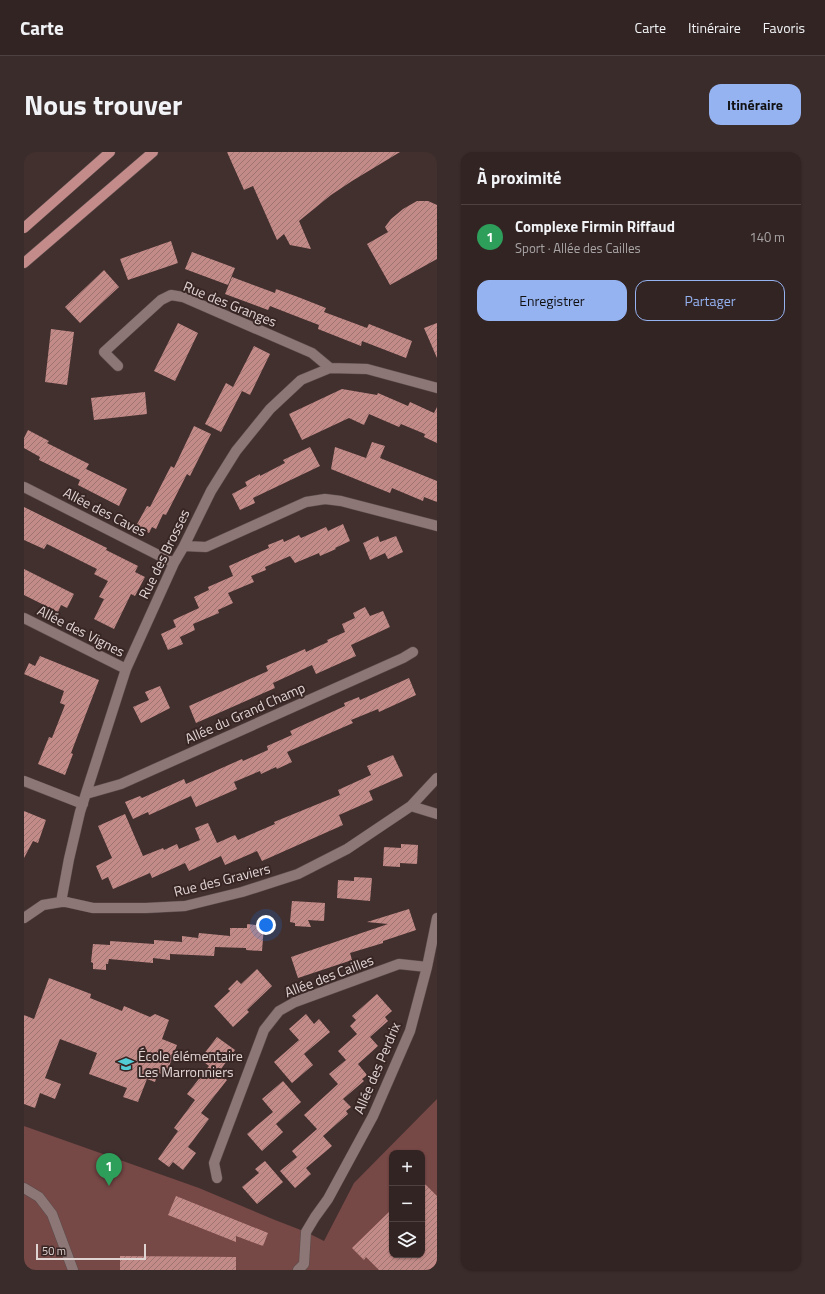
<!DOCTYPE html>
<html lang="fr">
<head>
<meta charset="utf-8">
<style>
  :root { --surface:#322423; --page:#3a2c2b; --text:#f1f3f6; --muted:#a8a4a6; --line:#4d4141; --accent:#95b2f1 }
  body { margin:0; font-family:"Titillium Web",sans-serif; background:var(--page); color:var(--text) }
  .controls { position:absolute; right:12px; bottom:12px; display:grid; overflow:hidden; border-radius:8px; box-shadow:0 1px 3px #0004 }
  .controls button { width:36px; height:36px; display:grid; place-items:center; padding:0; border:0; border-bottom:1px solid var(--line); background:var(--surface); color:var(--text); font:20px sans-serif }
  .scale { position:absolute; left:12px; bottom:10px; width:110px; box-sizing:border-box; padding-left:4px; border:2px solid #e0d4d3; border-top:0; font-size:11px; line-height:14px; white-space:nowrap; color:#e0d4d3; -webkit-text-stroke:3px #382625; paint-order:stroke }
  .you { position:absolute; left:242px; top:773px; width:14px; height:14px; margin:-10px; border:3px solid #fff; border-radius:50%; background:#1a73e8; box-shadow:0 0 0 6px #1a73e833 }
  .badge { display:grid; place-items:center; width:26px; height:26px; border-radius:50%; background:var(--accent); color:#fff; font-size:13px; font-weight:700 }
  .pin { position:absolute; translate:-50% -33px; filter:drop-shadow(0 1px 2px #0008) }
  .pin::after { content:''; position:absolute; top:21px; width:14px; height:12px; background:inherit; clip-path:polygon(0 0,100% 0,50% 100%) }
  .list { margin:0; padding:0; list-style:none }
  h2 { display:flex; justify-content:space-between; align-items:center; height:52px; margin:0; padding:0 16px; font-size:17px }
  h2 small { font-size:13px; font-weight:400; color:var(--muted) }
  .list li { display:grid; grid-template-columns:26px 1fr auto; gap:12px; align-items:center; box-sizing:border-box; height:64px; padding:0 16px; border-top:1px solid var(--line) }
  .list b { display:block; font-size:15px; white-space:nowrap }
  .list p { margin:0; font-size:13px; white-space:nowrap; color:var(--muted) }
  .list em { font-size:13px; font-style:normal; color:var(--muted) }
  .actions { display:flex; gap:8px; padding:12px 16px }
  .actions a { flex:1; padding:9px 0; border:1px solid var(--accent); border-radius:12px; text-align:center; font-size:14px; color:var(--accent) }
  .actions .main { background:var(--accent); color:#111 }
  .icon { flex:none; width:22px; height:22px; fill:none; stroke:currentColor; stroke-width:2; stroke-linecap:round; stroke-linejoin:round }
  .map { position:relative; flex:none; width:413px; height:1118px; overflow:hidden; border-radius:12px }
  header { display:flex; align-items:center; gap:24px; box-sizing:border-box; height:56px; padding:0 20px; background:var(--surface); border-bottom:1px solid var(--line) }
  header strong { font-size:19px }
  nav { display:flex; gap:22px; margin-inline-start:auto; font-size:14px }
  .intro { display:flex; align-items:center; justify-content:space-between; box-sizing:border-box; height:96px; padding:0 24px }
  h1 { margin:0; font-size:28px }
  .button { padding:10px 18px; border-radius:12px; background:var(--accent); color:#111; font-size:14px; font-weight:700 }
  main { display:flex; gap:24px; padding:0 24px }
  aside { flex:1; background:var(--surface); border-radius:12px; box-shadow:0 1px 3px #0004 }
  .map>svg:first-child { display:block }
  .pitch { fill:#764846; fill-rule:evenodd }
  .building { fill:url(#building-hatch) }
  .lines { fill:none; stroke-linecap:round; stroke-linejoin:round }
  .minor-casing { stroke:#5c4d4c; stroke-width:11 }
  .major-casing { stroke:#5c4d4c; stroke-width:11 }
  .minor { stroke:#8c7776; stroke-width:10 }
  .major { stroke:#c38b89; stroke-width:10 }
  .labels { text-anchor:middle; stroke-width:4; stroke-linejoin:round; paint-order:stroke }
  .street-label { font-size:14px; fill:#e0d4d3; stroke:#382625 }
  .poi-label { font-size:14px; fill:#e0d4d3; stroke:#382625; text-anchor:start }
</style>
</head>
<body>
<header>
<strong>Carte</strong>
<nav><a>Carte</a><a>Itinéraire</a><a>Favoris</a></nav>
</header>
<div class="intro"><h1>Nous trouver</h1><a class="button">Itinéraire</a></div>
<main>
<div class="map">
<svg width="413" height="1118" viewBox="0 0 413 1118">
  <defs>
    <pattern id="building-hatch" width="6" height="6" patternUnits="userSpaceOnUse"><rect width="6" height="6" fill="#c38b88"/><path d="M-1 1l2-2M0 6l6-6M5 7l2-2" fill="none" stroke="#9d7472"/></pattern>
  </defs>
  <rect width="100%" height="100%" fill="#42302f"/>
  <path class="pitch" d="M413 947V1118H0V974L175 1036 251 1068 282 1080 300 1089 330 1031ZM368 1001H398V1103H368Z"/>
  <path class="building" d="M203 0H376L328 29 307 43 275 69 287 97 266 93 260 82 253 88 229 34 220 38Z
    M393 49H404L413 53V107L366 133 343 92 364 80 361 75 367 67 379 57Z
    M147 89 154 111 104 128 96 107Z
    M168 100 211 116 204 133 161 117Z
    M80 118 95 135 56 171 41 155Z
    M208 125 251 141 252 137 274 145 302 156 300 160 343 176 345 172 388 189 382 206 338 189 337 194 294 177 295 173 269 163 246 154 244 158 201 142Z
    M154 171 174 181 151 229 130 219Z
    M413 171V206L400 176Z
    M27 177 50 180 43 233 21 230Z
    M230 194 246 202 226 243 218 239 197 280 181 272 202 231 209 235Z
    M318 237 353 243 354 241 384 254 386 250 410 261 413 255V291L400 285 401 282 377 272 375 275 345 262 340 273 325 266 278 288 265 262Z
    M121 240 123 262 70 268 67 246Z
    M170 274 187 282 166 324 163 322 142 363 139 362 132 377 128 375 125 381 112 374 123 354 126 355 147 314 150 316Z
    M4 278 25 289 23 291 65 312 62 317 103 337 95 354 54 333 56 328 15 308 16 305 0 296V286Z
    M348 290 361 294 356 306 413 329V350L400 345 399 349 368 336 366 341 307 317 311 295 342 306Z
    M286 295 296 314 229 346 231 351 216 358 208 342 223 334 221 330 236 322V324L261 311 259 308Z
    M0 355 83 396 82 398 114 414 111 420 121 425 111 444 107 442 90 477 70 467 80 447 75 445 84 429 70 422 73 417 23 392 20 397 0 388Z
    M319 372 326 389 311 396 312 397 296 404 295 401 271 411 266 404 241 415 242 418 227 424 230 430 204 441 209 451 194 458 195 461 169 472 171 478 156 485 154 481 159 492 144 498 137 482 152 475 149 468 175 456 170 445 185 438 184 435 209 424 205 414 245 396 244 393 259 387 260 390 275 383 277 386 302 375 304 379Z
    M354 384 356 390 372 384 379 400 364 407 361 401 346 408 339 391Z
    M0 417 50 442 43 456 37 453 34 460 0 443Z
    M341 455 346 464 359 459 366 475 327 493 332 504 292 522 288 513 249 531 251 536 172 571 165 554 244 519 242 514 281 497 282 500 304 490 303 488 321 480 318 472 331 466 329 461Z
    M16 504 75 528 47 601 49 602 41 623 14 612 25 585 28 586 41 553 36 551 40 539 0 522 5 511 11 514Z
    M385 526 392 543 355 560 354 557 327 568 329 571 263 600 268 610 253 617 252 615 237 622 236 619 210 630 213 637 172 655 167 644 125 663 124 660 109 667 101 650 116 644 118 646 160 627 162 632 218 607 219 609 244 598 243 594 268 583 266 579 321 554 320 551 335 545 336 548Z
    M136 534 146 556 117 571 109 555 125 548 121 540Z
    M369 603 379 624 345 639 349 648 315 663 319 673 238 709 233 699 201 713 197 704 165 719 161 711 128 726 126 721 89 737 84 725 78 728 72 714 88 706 74 674 101 662 119 704 139 696 140 698 153 692 155 697 176 688 171 676 184 671 193 691 211 683 214 688 251 672 250 670 316 643 314 638 347 623 343 614Z
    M0 659 22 668 14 691 9 689 0 706Z
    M377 692 394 693 393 712 376 711V715L359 714 360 695 377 696Z
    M330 725 348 726 346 749 313 746 314 728 330 729Z
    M268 749 301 751 300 769 284 768 287 775 271 774V771L266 770Z
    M385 757 392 778 359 789V791L326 801 328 808 274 826 267 805 364 772 343 770Z
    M223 772 240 774 238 799 222 798V796L191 795 190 804 146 802V808L129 806V811L85 807 84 812H82V818L69 817V811L67 810 69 792 86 793V789L130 792V788L158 790V784L174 786 175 781 206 784V776H223Z
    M233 817 248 834 223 858 225 860 209 875 190 854 206 839 204 837 213 828 217 832Z
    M25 826 67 842 66 846 98 859 100 854 126 865 131 862 145 868 138 887 153 893 141 925 134 920 131 930 123 927 114 950 99 945 103 936 65 922 73 901 36 887 21 926 37 932 31 947 16 941 11 956 0 952V863L10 867Z
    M353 842 368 859 361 865 364 869 346 885 354 894 334 912 343 923 338 927 340 929 319 947 327 955 322 959 324 962 299 984 308 994 282 1016 287 1022 271 1036 256 1019 273 1005 268 999 293 977 280 963 314 932 305 922 322 908 314 899 333 882 326 874 332 868 328 864Z
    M282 862 290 872 295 867 306 880 280 902 289 913 268 931 250 910 275 888 265 877Z
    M193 885 211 898 194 921 203 928 177 961 185 967 164 995 172 1001 159 1018 149 1010 145 1015 134 1007 154 979 150 976 171 948 163 942 185 914 176 907Z
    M259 929 277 950 252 972 259 980 238 999 223 982 249 960 238 947Z
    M241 1009 259 1030 233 1052 218 1035 235 1021 231 1017Z
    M398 1029 413 1044V1118H355L342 1105 340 1108 328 1096 368 1057V1103H398Z
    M152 1044 244 1081 239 1094 212 1084V1090L144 1063Z
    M96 1104 212 1105V1118H96Z"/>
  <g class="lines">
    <defs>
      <path id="minor" d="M94 214 80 200 137 148 147 143 159 145 288 201 306 216
        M0 335 150 411
        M160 394 182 395 282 350 301 347 317 349 413 374
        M0 466 102 517
        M0 629 59 652
        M62 642 97 632 379 506 389 500
        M387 654 413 662
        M37 750 45 707 56 660 102 517 150 411 160 394 187 339 212 299 246 257 277 228 306 216 343 217 413 236
        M0 766 19 753 37 750H42L69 756H122L161 754 218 740 274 722 323 697 387 654 413 626
        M193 1026 190 1011 240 878 255 859 271 850 375 812 403 815
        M0 1036 15 1045 28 1062 49 1118
        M274 1118 280 1112 282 1080 291 1065 304 1047 349 964 386 879 403 815 413 766"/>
      <path id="major" d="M0 76 86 0
        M0 111 129 0"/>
    </defs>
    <use href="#minor" class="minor-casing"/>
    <use href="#major" class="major-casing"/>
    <use href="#minor" class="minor"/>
    <use href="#major" class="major"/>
  </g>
  <defs>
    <symbol id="school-bare" viewBox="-9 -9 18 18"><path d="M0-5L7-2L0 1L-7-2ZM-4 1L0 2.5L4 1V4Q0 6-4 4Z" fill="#52ccd5" stroke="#382625" stroke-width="2.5" paint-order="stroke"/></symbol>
  </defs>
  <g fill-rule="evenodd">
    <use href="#school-bare" x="91" y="901" width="22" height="22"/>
  </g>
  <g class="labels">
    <g class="street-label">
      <text transform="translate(206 152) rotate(22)" y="5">Rue des Granges</text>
      <text transform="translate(81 360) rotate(27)" y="5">Allée des Caves</text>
      <text transform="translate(140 402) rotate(-64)" y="5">Rue des Brosses</text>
      <text transform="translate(57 479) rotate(27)" y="5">Allée des Vignes</text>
      <text transform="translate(221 561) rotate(-24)" y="5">Allée du Grand Champ</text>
      <text transform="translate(198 728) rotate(-14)" y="5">Rue des Graviers</text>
      <text transform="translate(305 824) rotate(-21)" y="5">Allée des Cailles</text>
      <text transform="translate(353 916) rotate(-67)" y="5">Allée des Perdrix</text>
    </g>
    <g class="poi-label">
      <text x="114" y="909">École élémentaire<tspan x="114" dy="16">Les Marronniers</tspan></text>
    </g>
  </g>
</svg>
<div class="controls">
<button>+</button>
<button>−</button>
<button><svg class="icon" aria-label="layers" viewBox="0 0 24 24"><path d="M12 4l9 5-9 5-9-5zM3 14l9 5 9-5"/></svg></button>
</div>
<div class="scale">50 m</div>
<div class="you"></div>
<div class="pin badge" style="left:85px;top:1034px;background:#2e9e5b">1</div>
</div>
<aside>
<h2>À proximité<small></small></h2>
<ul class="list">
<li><span class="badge" style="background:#2e9e5b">1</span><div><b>Complexe Firmin Riffaud</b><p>Sport · Allée des Cailles</p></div><em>140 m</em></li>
</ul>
<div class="actions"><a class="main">Enregistrer</a><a>Partager</a></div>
</aside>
</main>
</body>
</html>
